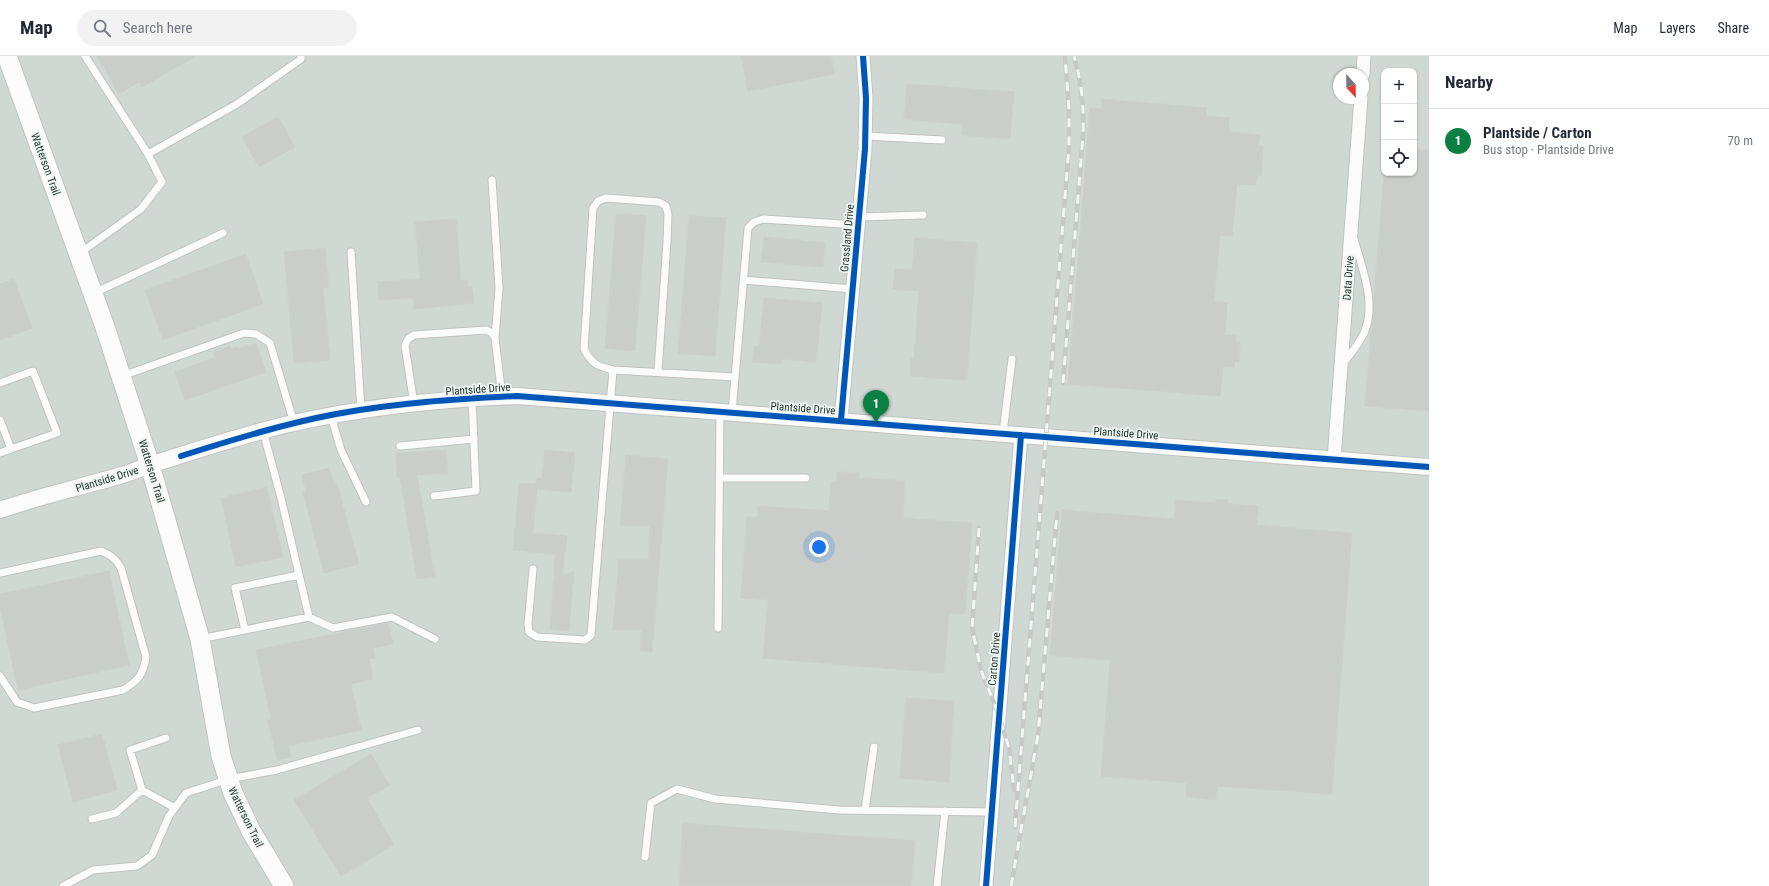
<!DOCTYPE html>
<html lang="en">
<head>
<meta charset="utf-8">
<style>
  :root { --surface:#fff; --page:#f2f2f3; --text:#1f2937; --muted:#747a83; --line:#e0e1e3; --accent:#0b8043 }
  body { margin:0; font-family:"Roboto Condensed",sans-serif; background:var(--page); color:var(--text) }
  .controls { position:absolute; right:12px; top:12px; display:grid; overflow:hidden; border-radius:8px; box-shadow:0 1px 3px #0004 }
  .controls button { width:36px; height:36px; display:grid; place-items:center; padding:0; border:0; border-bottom:1px solid var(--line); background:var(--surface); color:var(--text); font:20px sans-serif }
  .compass { position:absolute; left:1333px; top:12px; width:36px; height:36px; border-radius:50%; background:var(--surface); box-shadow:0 1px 3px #0004; rotate:158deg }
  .you { position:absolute; left:819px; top:491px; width:14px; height:14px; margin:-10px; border:3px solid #fff; border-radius:50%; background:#1a73e8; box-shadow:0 0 0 6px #1a73e833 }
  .badge { display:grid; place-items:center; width:26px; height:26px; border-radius:50%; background:var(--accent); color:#fff; font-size:13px; font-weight:700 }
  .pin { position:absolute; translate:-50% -33px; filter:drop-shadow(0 1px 2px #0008) }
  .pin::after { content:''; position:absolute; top:21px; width:14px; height:12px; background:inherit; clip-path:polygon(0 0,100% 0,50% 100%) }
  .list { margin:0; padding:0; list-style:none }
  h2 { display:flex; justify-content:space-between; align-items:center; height:52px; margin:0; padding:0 16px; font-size:17px }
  h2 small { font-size:13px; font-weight:400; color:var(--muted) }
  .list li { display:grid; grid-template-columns:26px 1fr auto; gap:12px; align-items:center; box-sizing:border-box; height:64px; padding:0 16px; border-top:1px solid var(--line) }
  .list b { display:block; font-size:15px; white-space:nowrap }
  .list p { margin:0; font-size:13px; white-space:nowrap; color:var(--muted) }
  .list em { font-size:13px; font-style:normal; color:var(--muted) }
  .icon { flex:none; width:22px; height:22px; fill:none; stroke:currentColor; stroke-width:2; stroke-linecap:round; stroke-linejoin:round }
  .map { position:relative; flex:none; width:1429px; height:830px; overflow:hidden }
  header { display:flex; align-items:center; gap:24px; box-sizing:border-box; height:56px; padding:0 20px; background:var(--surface); border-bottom:1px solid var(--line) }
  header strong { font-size:19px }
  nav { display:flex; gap:22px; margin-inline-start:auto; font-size:14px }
  .search { width:280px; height:36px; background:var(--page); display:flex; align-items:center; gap:10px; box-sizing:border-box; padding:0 14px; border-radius:22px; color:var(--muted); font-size:15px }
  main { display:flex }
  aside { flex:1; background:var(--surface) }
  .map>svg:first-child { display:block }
  .built { fill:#d0d8d3; fill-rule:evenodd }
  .building { fill:#c9cecb; stroke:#cbd0cd }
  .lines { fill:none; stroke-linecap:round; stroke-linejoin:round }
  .service-casing { stroke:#bfc4c1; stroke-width:9 }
  .minor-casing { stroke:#bfc4c1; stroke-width:15 }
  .tertiary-casing { stroke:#bfc4c1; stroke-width:18 }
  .secondary-casing { stroke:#bec5c1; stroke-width:21 }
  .service { stroke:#fbfbfb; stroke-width:7 }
  .minor { stroke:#fbfbfb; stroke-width:13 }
  .tertiary { stroke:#fbfbfb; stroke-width:16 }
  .secondary { stroke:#fbfbfb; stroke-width:19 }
  .rail-casing { stroke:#c6c9c8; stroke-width:4.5 }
  .rail { stroke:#f0f6f2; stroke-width:3; stroke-dasharray:9; stroke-linecap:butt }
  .cycleway-casing { stroke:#f0f6f2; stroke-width:8 }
  .cycleway { stroke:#0057b8; stroke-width:6 }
  .labels { text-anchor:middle; stroke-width:3.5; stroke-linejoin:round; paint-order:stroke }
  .street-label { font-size:11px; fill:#22382f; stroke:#f0f6f2 }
</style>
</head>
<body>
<header>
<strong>Map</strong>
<div class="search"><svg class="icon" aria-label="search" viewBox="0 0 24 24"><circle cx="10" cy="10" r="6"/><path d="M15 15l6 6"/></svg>Search here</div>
<nav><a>Map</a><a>Layers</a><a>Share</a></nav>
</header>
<main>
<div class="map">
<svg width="1429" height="830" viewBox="0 0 1429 830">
  <rect width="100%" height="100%" fill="#e2e7e4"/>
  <path class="built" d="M0 0H1429V830H0ZM1384 15H1414V117H1384ZM1339 18H1363V42H1339Z"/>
  <path class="building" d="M97 0H196L142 31 139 26 119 38Z
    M741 0H831L834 18 748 35Z
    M907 28 1014 36 1010 83 962 79 963 68 904 63Z
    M1102 43 1207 52 1206 60 1229 62V76L1260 79 1258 89 1263 90 1261 120 1257 119 1255 129 1237 128 1232 180 1220 179 1214 246 1227 247 1225 279 1236 280V286H1240L1239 306 1235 305 1234 311 1223 310 1220 340 1068 328 1090 52 1102 53Z
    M278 61 295 91 259 111 242 81Z
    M1414 93 1429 94V355L1365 350 1384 117H1414Z
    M616 158 646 160 635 295 605 292Z
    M689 160 726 162 715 300 678 297Z
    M456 163 461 225 468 224V231L472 230 474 247 414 253 413 242 379 244 378 226 420 223 415 166Z
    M764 181 825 187 823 211 761 206Z
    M915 182 977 187 967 324 910 320 911 303H914L919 235 893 233 895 213 912 214Z
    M325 192 329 232H323L330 304 294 307 284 196Z
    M246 198 263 248 163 284 145 234Z
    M14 223 32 272 0 284V228Z
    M764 242 822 247 816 306 782 303 781 308 752 306 754 290H759Z
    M256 287 266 316 185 344 175 316 215 302 213 296 230 290 231 293 237 291V293Z
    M446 394 448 417 417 419 435 520 417 523 400 421H397L396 397Z
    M545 394 575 397 571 436 537 433 533 477 567 480 562 520 574 515 569 575 550 573 554 523 557 522 554 521 555 498 513 494 519 427 536 428V422L542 423Z
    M626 399 668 403 652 596 640 595 642 574H613L619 504H648L649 493 650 470 620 469Z
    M329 412 334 428H337L359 508 324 517 303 436 306 435 302 419Z
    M837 416 859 417V422L905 425 903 462 972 467 965 558 949 557 944 617 763 602 768 544 741 542 747 461H757L758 450 829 455 831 426H836Z
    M267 431 283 501 236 511 221 442Z
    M1216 443 1228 444V448L1258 450 1256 469 1352 477 1332 738 1217 730 1216 744 1186 741 1187 727 1101 720 1110 604 1050 599 1062 454 1174 463 1176 444 1216 447Z
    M109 515 129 609 18 634 0 551V538Z
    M388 567 393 588 373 592 375 602 369 603 373 623 351 628 361 674 288 690 291 701 277 704 268 664 271 663 256 594Z
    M906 642 954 645 949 726 900 722Z
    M102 678 117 734 73 746 58 689Z
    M371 698 390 729 367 742 394 789 341 820 294 744Z
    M683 767 915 785 911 830H679Z"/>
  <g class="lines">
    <defs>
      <path id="service" d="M865 80 942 84
        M148 98 237 48 301 3V0
        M492 124 499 232 495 282
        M859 161 923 159
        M351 196 361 354
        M80 197 141 153 162 126 148 98 85 0
        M743 224 853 233
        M94 237 223 177
        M1343 308C1350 298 1359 288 1364 277 1377 248 1362 212 1354 183
        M613 314 735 321
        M122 320 244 277 256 278 270 287 294 367
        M0 327 33 315 57 377 11 393
        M414 348 405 290 408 283 414 279 486 274 492 277 495 282 502 341
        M732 356 748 172 754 166 763 163 858 169
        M331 360 341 394 366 446
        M0 364 11 393 0 397
        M1003 377 1012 303
        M400 390 474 383
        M720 422H806
        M434 440 476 435 472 342
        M533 513 528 568 529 576 537 581 585 584 591 579 613 314C597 310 592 308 584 293L593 152 598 145 606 142 659 146 666 150 668 158 667 186 658 315
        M0 517 101 495C111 499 116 503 121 512L146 601C143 619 139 624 123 634L34 652 17 646 0 620
        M309 561 333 572 392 561 435 583
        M718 572 720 355
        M245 574 235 532 299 519
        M200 583 309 561 281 442 263 375
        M166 682 130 694 142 734 175 752
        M865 754 874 691
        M92 763 116 757 142 734
        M645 801 651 747 677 733 715 743 839 754 992 756
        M63 830 93 814 137 810 152 799 169 760 186 737 229 723 277 714 418 674
        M937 830 945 755"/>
      <path id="minor" d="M1363 18 1364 0
        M841 364 865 93 866 42 863 0
        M1334 403 1361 42
        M986 830 1021 379"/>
      <path id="tertiary" d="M0 454C40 440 82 431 122 419 132 416 141 412 150 409 196 394 243 379 289 368 364 351 440 343 517 340L1429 411"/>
      <path id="secondary" d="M7 0 105 271 150 409 200 583 221 700 233 737 251 775 284 830"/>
    </defs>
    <use href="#service" class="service-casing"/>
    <use href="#minor" class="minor-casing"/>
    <use href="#tertiary" class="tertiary-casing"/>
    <use href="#secondary" class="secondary-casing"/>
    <use href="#service" class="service"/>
    <use href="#minor" class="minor"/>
    <use href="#tertiary" class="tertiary"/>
    <use href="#secondary" class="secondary"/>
    <defs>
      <path id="rail" d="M1063 327 1083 79C1084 51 1082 27 1074 0
        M979 472 972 572 981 614 999 660 1009 692 1014 734
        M1015 771 1069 90V54L1065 0
        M1011 830 1038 679 1057 457"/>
    </defs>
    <use href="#rail" class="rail-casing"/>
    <use href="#rail" class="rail"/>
    <defs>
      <path id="cycleway" d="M841 364 865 93 866 42 863 0
        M181 400C232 384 283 368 336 358 395 347 456 343 517 340L1429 411
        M986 830 1021 379"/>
    </defs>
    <use href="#cycleway" class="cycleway-casing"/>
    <use href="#cycleway" class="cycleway"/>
  </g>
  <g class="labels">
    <g class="street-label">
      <text transform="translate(46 108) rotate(70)" y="4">Watterson Trail</text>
      <text transform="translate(847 182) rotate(-85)" y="4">Grassland Drive</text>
      <text transform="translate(1348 222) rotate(-86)" y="4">Data Drive</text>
      <text transform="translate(478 333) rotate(-4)" y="4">Plantside Drive</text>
      <text transform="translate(803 352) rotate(4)" y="4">Plantside Drive</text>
      <text transform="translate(1126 377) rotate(4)" y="4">Plantside Drive</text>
      <text transform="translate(152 415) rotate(73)" y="4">Watterson Trail</text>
      <text transform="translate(107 423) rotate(-17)" y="4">Plantside Drive</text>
      <text transform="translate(994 603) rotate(-85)" y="4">Carton Drive</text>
      <text transform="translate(246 761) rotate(64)" y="4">Watterson Trail</text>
    </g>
  </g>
</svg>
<div class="controls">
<button>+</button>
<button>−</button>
<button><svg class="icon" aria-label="locate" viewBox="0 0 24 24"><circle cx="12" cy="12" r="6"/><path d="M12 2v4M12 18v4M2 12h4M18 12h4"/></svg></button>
</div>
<svg class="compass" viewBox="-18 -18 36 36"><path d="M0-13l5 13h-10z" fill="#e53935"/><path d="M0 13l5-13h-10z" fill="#747a83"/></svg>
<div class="you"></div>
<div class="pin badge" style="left:876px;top:367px">1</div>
</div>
<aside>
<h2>Nearby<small></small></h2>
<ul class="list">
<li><span class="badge">1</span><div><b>Plantside / Carton</b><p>Bus stop · Plantside Drive</p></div><em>70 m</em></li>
</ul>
</aside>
</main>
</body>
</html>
